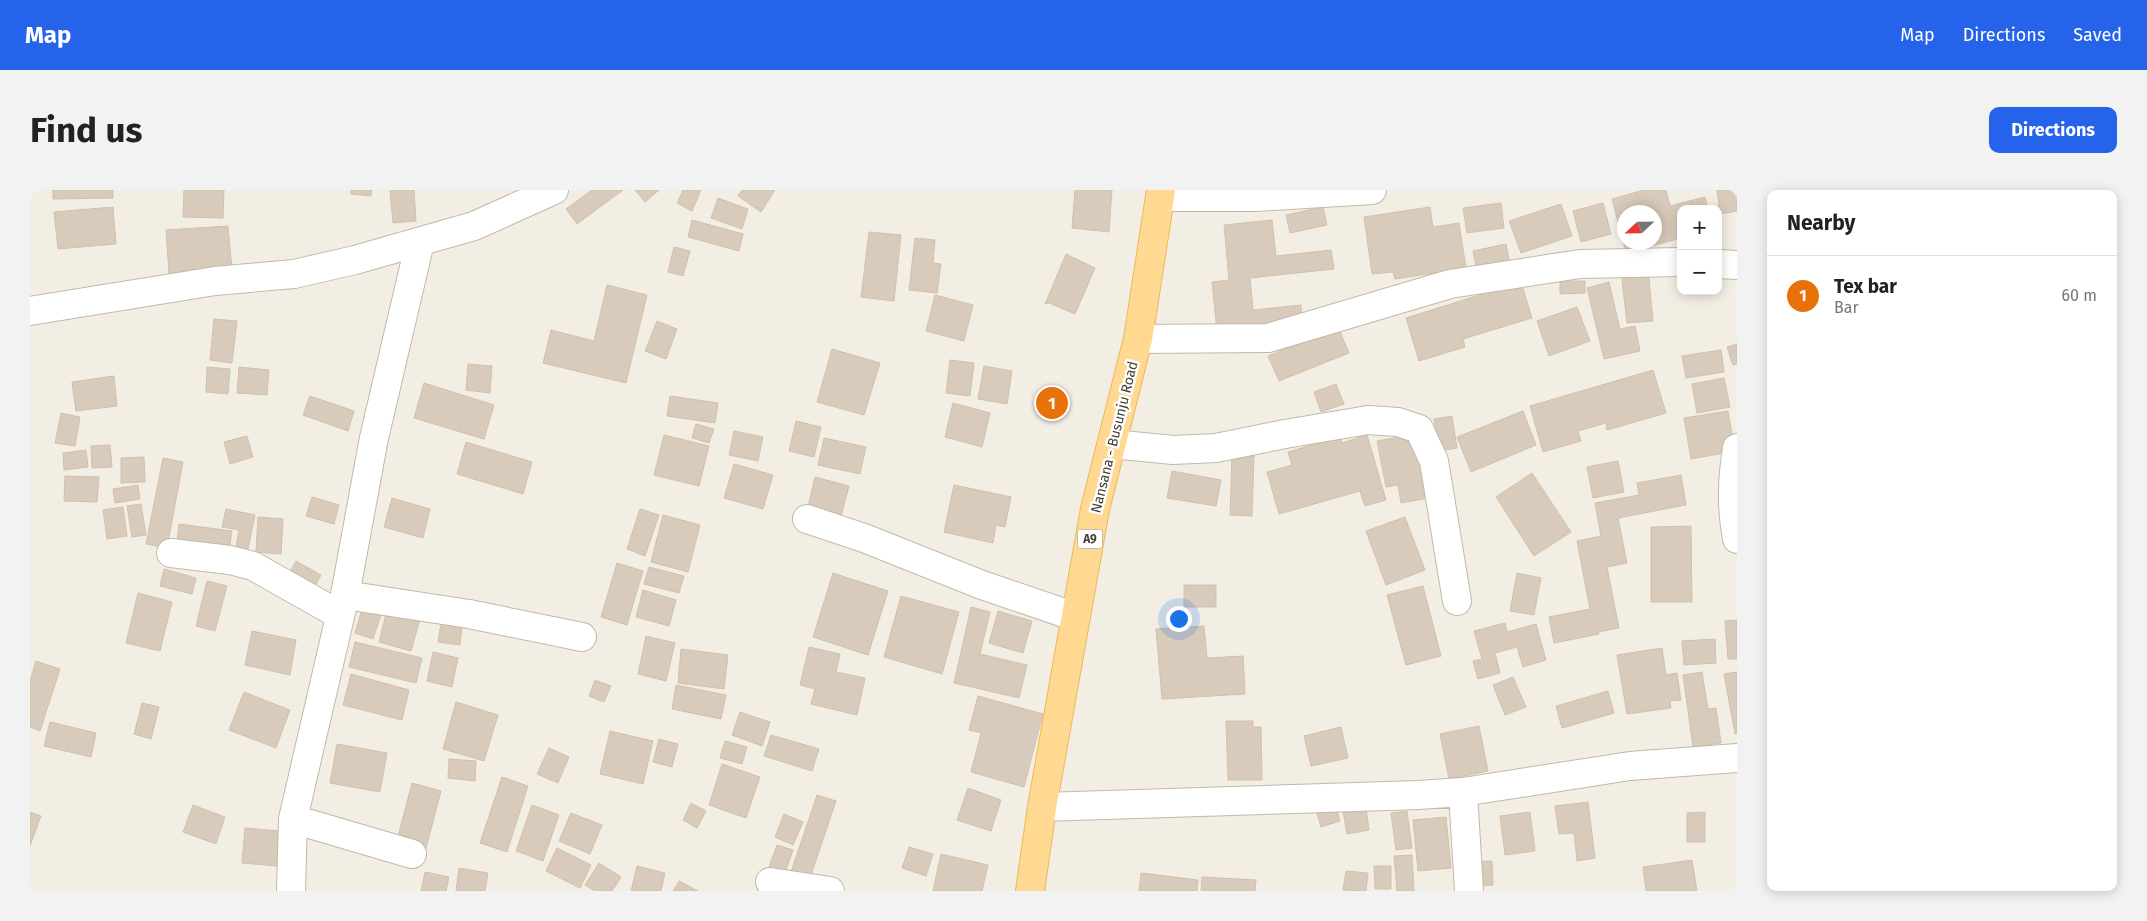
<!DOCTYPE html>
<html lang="en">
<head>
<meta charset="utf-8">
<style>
  :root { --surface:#fff; --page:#f2f2f2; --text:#222; --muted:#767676; --line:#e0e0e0; --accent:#2563eb }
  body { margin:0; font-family:"Fira Sans",sans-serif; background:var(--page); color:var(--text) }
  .controls { position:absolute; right:15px; top:15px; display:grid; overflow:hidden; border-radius:10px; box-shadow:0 2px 12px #0003 }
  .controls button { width:45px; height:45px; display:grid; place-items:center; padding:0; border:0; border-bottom:1px solid var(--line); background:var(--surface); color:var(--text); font:25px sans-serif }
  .compass { position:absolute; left:1587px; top:15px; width:45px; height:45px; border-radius:50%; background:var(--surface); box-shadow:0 2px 12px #0003; rotate:248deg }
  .you { position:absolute; left:1148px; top:428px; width:18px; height:18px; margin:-12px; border:4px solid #fff; border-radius:50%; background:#1a73e8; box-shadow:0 0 0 8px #1a73e833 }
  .badge { display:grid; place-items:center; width:32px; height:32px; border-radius:50%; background:var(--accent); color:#fff; font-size:16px; font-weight:700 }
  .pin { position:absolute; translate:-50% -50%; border:2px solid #fff; box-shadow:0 1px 5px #0006 }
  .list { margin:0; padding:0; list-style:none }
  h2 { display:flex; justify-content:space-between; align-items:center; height:65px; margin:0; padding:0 20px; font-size:21px }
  h2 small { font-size:16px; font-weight:400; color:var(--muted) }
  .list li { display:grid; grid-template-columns:32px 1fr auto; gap:15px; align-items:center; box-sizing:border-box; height:80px; padding:0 20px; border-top:1px solid var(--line) }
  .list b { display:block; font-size:19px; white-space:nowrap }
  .list p { margin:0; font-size:16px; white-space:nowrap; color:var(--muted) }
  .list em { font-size:16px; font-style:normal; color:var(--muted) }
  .map { position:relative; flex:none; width:1707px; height:701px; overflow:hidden; border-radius:10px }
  header { display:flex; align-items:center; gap:30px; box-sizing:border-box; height:70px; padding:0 25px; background:var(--accent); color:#fff }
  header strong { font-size:24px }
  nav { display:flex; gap:28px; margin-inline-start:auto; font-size:18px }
  .intro { display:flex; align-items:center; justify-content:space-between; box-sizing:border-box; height:120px; padding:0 30px }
  h1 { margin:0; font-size:35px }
  .button { padding:12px 22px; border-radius:10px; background:var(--accent); color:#fff; font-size:18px; font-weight:700 }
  main { display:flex; gap:30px; padding:0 30px }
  aside { flex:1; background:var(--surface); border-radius:10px; box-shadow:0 2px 12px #0003 }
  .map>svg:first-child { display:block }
  .building { fill:#d9cbbb; stroke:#d1c0ab; fill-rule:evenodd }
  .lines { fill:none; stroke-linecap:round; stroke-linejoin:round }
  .street-casing { stroke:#c3b8a8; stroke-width:30 }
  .primary-casing { stroke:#eeb757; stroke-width:30 }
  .street { stroke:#fff; stroke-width:28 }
  .primary { stroke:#ffd991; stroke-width:28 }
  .labels { text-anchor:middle; stroke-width:5; stroke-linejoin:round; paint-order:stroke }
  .shield { fill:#fff; stroke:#7e7770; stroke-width:1 }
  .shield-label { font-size:12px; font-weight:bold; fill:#463d33 }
  .street-label { font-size:14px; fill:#463d33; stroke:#fff }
</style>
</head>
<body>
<header>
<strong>Map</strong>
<nav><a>Map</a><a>Directions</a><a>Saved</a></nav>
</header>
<div class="intro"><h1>Find us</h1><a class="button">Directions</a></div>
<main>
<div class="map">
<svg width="1707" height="701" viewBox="0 0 1707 701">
  <rect width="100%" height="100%" fill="#f3eee4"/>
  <path class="building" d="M23 0H83V8L23 9Z
    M154 0H194L193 28 153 27Z
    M321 0H342L341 6 321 4Z
    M360 0H384L386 31 363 33Z
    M562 0H593L547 34 536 19Z
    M605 0H629L615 12Z
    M653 0H671L662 21 647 13Z
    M712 0H745L731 22 708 6Z
    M1045 0H1082L1079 42 1042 38Z
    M1614 0H1636L1640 16 1675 7 1678 19H1651V48L1596 63 1582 9ZM1594 22H1624V52H1594Z
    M1687 0H1707V21L1690 24Z
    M688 8 718 19 712 39 681 28Z
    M1471 13 1474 38 1437 43 1433 18Z
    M1573 13 1581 44 1551 52 1543 21Z
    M1531 14 1542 46 1491 63 1479 31Z
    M83 17 86 54 28 59 24 22Z
    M1293 17 1297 35 1260 43 1256 25Z
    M1400 17 1403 37 1429 33 1436 78 1365 89 1363 82 1342 84 1334 27Z
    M662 30 713 44 709 61 658 47Z
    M1242 30 1246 66 1301 60 1304 79 1220 88 1223 120 1271 115 1272 132 1187 141 1182 92 1199 90 1194 35Z
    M198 36 202 80 139 84 136 40Z
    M839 42 871 45 864 111 831 107Z
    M885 48 905 50 903 73 911 74 907 103 879 100Z
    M1476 54 1480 74 1447 81 1443 61Z
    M644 57 660 61 653 86 638 82Z
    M1036 64 1065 78 1045 124 1019 113 1015 114Z
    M1618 79 1623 131 1597 133 1591 81Z
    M1530 91H1555V103L1530 104Z
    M1491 92 1502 128 1433 149 1435 157 1389 171 1376 128Z
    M1579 92 1590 139 1605 136 1610 161 1574 169 1557 98Z
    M577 95 617 105 596 193 513 173 521 140 564 151Z
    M905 105 943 115 934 151 896 141Z
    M1547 117 1560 151 1519 166 1507 131Z
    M184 129 207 131 202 173 180 170Z
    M627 131 647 139 636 169 615 161Z
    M1308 137 1319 163 1249 191 1238 166Z
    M1707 154V174L1703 175 1697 157Z
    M802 159 850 173 834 225 787 212Z
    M1691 160 1694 182 1656 188 1652 166Z
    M920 170 944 173 940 206 916 203Z
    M438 174 462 176 460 203 436 200Z
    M954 176 982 181 977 214 948 209Z
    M177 177 200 179 198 204 176 202Z
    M209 177 239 180 237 205 207 203Z
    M1623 180 1636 223 1577 240 1576 233 1548 241 1551 251 1513 262 1500 216Z
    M84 186 87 216 46 221 42 192Z
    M1694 188 1700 217 1667 223 1662 194Z
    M394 193 464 215 454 249 384 228Z
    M1306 194 1314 214 1291 222 1284 202Z
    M280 206 324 221 318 241 273 225Z
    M640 206 688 213 685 233 637 226Z
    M923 213 960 223 952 257 915 247Z
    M1493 221 1506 255 1441 282 1427 247Z
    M1698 221 1705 261 1661 269 1654 228Z
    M31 223 50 227 45 256 25 253Z
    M1422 226 1427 258 1409 261 1404 229Z
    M766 231 791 237 784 267 759 261Z
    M666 234 684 239 679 253 662 248Z
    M704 241 733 247 728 271 699 265Z
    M1386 244 1399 308 1371 313 1368 295 1356 297 1347 251Z
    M634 245 679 256 669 296 624 285Z
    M1337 245 1356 310 1335 316 1330 301 1249 324 1237 282 1262 275 1258 262 1310 247 1312 253Z
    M217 246 223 267 200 274 194 252Z
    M794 248 836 257 830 284 788 275Z
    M436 252 502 272 493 304 427 284Z
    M80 255 82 277 62 278 61 256Z
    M56 260 58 277 34 280 33 263Z
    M1202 265 1224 266 1222 326 1200 325Z
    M114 267 115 292 91 293V268Z
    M133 268 153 272 137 358 116 354Z
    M1588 271 1594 302 1563 308 1557 277Z
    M704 274 743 285 733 319 694 308Z
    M1142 281 1191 290 1186 316 1137 308Z
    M1502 283 1541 342 1504 366 1466 307Z
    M1651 285 1656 315 1588 328 1597 373 1577 377 1589 438 1568 442 1569 444 1524 453 1519 427 1560 419 1547 351 1571 346 1565 313 1609 305 1607 293Z
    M35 286 69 287 67 312 34 311Z
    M785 287 819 296 809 334 776 325Z
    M108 295 110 309 85 313 83 299Z
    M924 295 981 307 975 337 966 335 963 353 914 342Z
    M282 307 309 315 304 334 276 326Z
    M362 308 400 319 393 348 354 337Z
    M111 314 116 345 102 347 97 316Z
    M93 317 97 346 77 349 73 320Z
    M196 319 225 325 217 364 205 362 209 340 192 337Z
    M610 319 629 325 615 366 597 359Z
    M633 325 670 335 658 382 621 372Z
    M228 327 253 329 251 364 226 362Z
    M1375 327 1395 380 1356 395 1336 341Z
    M149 334 202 341 199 360 147 354Z
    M1661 336 1662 412H1621V337Z
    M266 371 291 385 280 405 255 391Z
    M587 373 613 381 597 435 571 427Z
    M619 377 654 386 649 403 614 394Z
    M134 379 166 388 162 404 130 396Z
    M803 383 858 401 838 465 783 447Z
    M1487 383 1511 388 1504 425 1480 421Z
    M177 391 197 396 185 441 166 436Z
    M1154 395H1186V417H1154Z
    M1393 396 1411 466 1376 475 1357 405Z
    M613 400 646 410 639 436 606 427Z
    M108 403 142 412 130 461 96 453Z
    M871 406 929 422 912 484 854 467Z
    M333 416 352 422 343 449 325 443Z
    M941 417 960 422 950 464 997 475 989 508 924 493Z
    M357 420 390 429 381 461 349 452Z
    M968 421 1002 431 993 463 959 453Z
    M1707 430V469H1698L1695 431Z
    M411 433 432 435 430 455 408 452Z
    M1475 433 1477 442 1506 434 1516 470 1493 477 1487 457 1465 463 1470 483 1448 489 1443 471 1452 469 1444 441Z
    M1174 436 1177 468 1213 466 1215 504 1132 509 1126 439Z
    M222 441 266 450 260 485 215 475Z
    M616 446 645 453 636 491 608 484Z
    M1685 449 1686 473 1654 475 1652 451Z
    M325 452 392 468 386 493 319 477Z
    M779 457 810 464 806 482 835 488 827 525 781 514 785 499 770 495Z
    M1632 458 1636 485 1647 483 1651 510 1640 511 1641 518 1597 524 1587 465Z
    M651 459 698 465 694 499 648 493Z
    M403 462 428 468 422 497 397 491Z
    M6 471 30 479 10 541 0 537V491Z
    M1672 482 1678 519 1686 518 1691 553 1663 557 1653 485Z
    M1707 482V544H1705L1694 484Z
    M321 484 379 500 372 530 313 515Z
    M1483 487 1496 517 1475 525 1463 495Z
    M565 490 581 496 574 512 559 506Z
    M646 495 696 505 691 529 642 519Z
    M1578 501 1584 523 1532 538 1526 516Z
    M214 502 260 520 246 558 199 540Z
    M948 506 1013 524 994 597 941 582 951 543 939 540Z
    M426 512 468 525 454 571 413 559Z
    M112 513 129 517 121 549 104 544Z
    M710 522 740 532 732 556 702 545Z
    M1196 531H1223V537H1231L1232 590H1198Z
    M20 532 66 543 61 567 14 556Z
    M1449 536 1458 581 1419 589 1410 544Z
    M1311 537 1318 568 1281 576 1274 546Z
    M580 541 623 551 613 594 570 584Z
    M741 545 789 559 782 581 734 566Z
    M629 549 648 554 642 577 623 572Z
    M695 551 717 557 712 574 690 568Z
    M307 554 357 563 350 602 300 593Z
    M519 558 539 567 528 593 507 584Z
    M419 569 446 571 445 591 418 588Z
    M692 574 730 587 716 628 679 615Z
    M472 587 498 596 477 662 450 653Z
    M382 593 411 601 395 662 366 654Z
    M938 598 971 610 961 641 927 630Z
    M787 605 806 611 779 691 760 685Z
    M1558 612 1565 668 1547 671 1544 643 1529 644 1525 616Z
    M661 613 676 621 667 638 653 630Z
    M1305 614 1310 631 1291 637 1286 620Z
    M163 615 195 627 186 654 153 642Z
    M502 615 529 625 513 671 486 661Z
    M1336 618 1339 640 1317 644 1313 621Z
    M1377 621 1382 658 1366 660 1361 623Z
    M0 622 11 626 0 656Z
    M1500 622 1505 661 1475 665 1470 626Z
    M1675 622V652H1657V623Z
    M541 623 572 635 560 664 529 651Z
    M754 624 773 632 763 655 745 647Z
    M1416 627 1421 678 1388 681 1383 630Z
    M215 638 250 641 247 676 212 673Z
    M747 655 763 660 755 683 739 677Z
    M879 657 903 664 896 686 872 678Z
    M527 658 561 675 550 698 516 681Z
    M911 664 958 675 952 701H903Z
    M1382 665 1384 701H1367L1364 666Z
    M1662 670 1667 701H1616L1613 677Z
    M1462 671 1463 695 1439 696 1438 672Z
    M569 673 591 687 582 701H565L555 695Z
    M607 676 635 683 631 701H601Z
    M1344 676H1361V699H1345Z
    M429 678 458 683 455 701H426Z
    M1316 681 1338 683 1336 701 1313 700Z
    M395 682 419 687 416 701H391Z
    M1111 683 1168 690 1167 701H1109Z
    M1172 687 1226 690 1225 701H1171Z
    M649 691 668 701H643Z"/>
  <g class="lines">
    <defs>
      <path id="street" d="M1130 7H1227L1342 0
        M1688 74 1707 75
        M0 121 185 91 264 84 325 70 444 36 524 0
        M1108 149 1238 148 1420 94 1550 74 1651 72
        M1082 254 1143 260 1186 258 1255 244 1338 230 1368 232 1389 239 1404 271 1427 411
        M1707 258C1702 290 1701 317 1707 349
        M777 329 834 348 952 395 1046 427
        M141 363 200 370 223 376 310 425
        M315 405 439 424 552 447
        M1433 602 1439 701
        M1012 617 1388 605 1433 602 1600 576 1707 568
        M263 629 382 664
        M740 692 800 701
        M261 701 263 629 315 405 344 248 390 52"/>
      <path id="primary" d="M1000 701 1012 617 1065 319 1108 149 1131 0"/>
    </defs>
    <use href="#street" class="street-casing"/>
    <use href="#primary" class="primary-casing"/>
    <use href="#street" class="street"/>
    <use href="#primary" class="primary"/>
  </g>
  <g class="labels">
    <rect class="shield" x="1047.5" y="339.5" width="25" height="19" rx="4"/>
    <g class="shield-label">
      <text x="1060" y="353">A9</text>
    </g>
    <g class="street-label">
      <text transform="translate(1084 247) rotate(-76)" y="5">Nansana - Busunju Road</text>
    </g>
  </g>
</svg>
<div class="controls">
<button>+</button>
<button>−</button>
</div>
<svg class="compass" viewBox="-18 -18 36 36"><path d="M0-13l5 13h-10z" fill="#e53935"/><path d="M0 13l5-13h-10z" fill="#767676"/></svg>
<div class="you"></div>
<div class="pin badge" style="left:1022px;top:213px;background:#e8710a">1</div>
</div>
<aside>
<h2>Nearby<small></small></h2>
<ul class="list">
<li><span class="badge" style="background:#e8710a">1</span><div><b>Tex bar</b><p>Bar</p></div><em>60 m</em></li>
</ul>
</aside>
</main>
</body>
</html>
